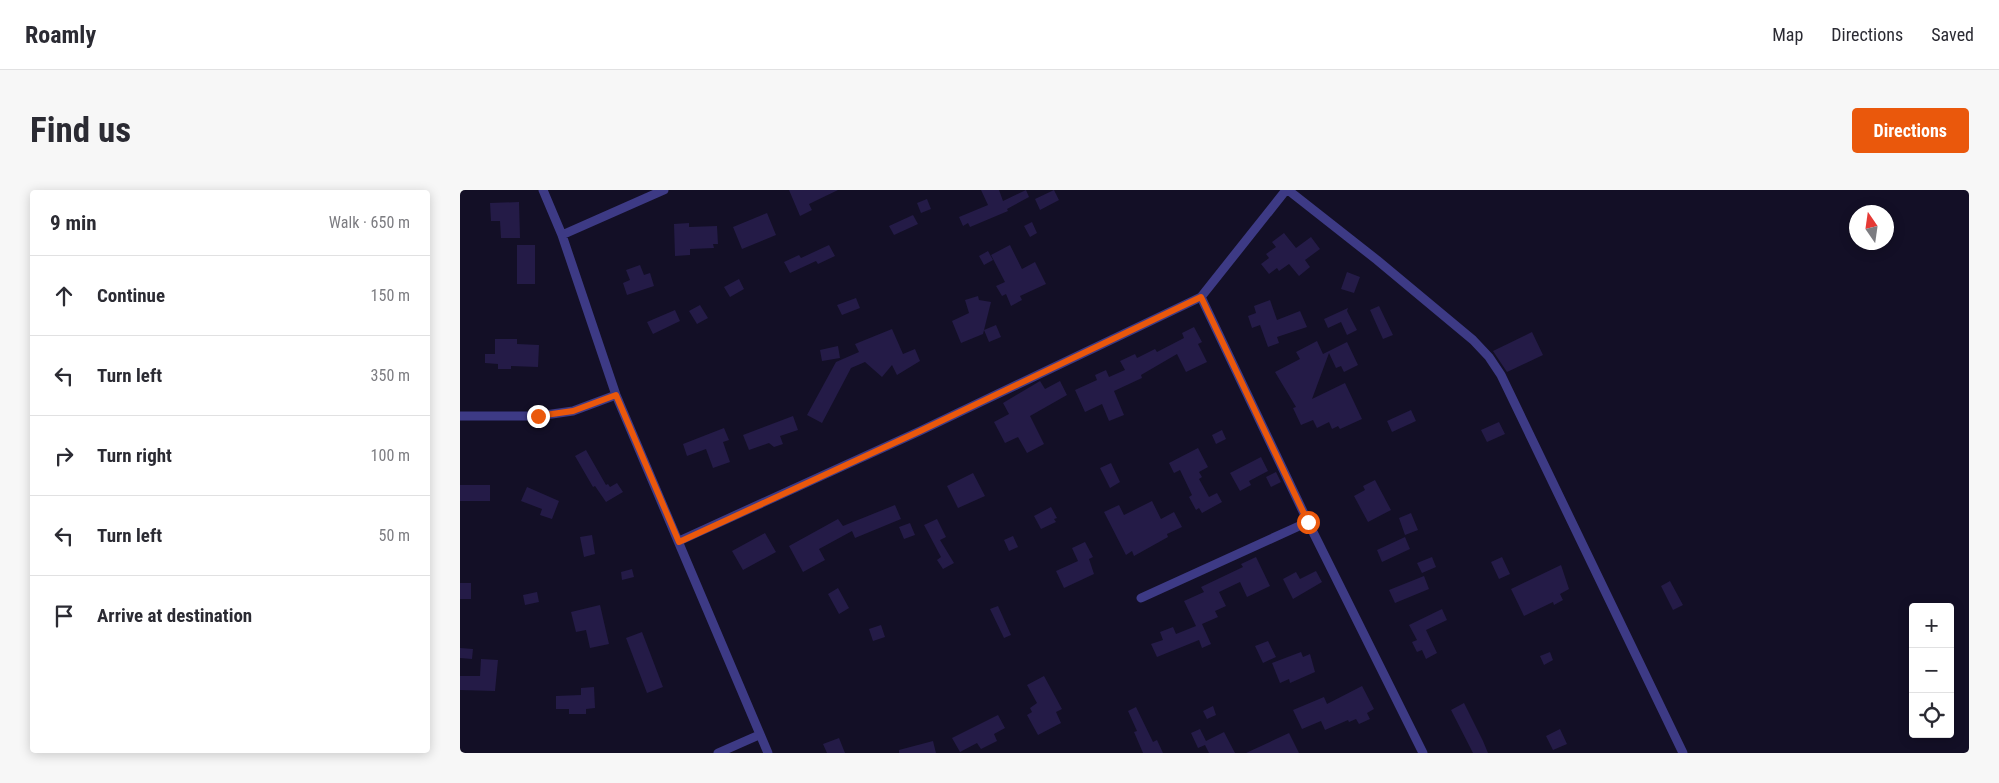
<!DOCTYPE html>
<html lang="en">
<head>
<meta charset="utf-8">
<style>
  :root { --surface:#fff; --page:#f7f7f7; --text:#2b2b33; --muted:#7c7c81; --line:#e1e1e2; --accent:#ea580c }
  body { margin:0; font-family:"Roboto Condensed",sans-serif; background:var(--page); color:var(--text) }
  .controls { position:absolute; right:15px; bottom:15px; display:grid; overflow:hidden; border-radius:5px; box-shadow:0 2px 12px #0003 }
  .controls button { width:45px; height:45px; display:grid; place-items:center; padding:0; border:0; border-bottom:1px solid var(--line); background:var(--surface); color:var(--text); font:25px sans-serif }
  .compass { position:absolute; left:1389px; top:15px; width:45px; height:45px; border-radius:50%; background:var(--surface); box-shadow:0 2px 12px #0003; rotate:347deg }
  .stop { position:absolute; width:15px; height:15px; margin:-11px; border:4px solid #ea580c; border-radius:50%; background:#fff }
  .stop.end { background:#ea580c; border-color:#fff; box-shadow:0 1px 5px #0008 }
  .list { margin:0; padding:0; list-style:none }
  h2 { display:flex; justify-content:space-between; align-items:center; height:65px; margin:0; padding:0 20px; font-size:21px }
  h2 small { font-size:16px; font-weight:400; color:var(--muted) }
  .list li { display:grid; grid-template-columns:32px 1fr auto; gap:15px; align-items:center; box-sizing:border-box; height:80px; padding:0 20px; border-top:1px solid var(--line) }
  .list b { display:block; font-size:19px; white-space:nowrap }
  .list em { font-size:16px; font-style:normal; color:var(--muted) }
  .icon { flex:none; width:28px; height:28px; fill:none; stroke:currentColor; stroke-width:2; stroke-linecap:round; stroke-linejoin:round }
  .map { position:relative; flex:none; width:1509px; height:563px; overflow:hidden; border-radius:5px }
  header { display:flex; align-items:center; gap:30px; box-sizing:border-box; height:70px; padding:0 25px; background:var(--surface); border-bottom:1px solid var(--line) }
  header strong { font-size:24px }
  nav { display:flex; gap:28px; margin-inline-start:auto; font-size:18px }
  .intro { display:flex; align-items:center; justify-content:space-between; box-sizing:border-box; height:120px; padding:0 30px }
  h1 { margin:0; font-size:35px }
  .button { padding:12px 22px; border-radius:5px; background:var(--accent); color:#fff; font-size:18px; font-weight:700 }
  main { display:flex; gap:30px; padding:0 30px }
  aside { flex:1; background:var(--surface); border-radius:5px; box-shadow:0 2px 12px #0003 }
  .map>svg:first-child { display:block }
  .building { fill:#241b47 }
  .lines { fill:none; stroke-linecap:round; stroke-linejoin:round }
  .street { stroke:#3d3a85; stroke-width:9 }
  .route { stroke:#ea580c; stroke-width:6 }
</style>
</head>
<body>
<header>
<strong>Roamly</strong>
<nav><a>Map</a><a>Directions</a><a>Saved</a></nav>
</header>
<div class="intro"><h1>Find us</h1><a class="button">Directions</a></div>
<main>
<aside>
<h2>9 min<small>Walk · 650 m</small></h2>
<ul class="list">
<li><svg class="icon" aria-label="ahead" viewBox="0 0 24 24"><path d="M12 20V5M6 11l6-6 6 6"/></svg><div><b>Continue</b></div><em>150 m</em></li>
<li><svg class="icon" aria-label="left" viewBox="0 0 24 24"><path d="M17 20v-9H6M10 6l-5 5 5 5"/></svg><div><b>Turn left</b></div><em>350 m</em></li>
<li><svg class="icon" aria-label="right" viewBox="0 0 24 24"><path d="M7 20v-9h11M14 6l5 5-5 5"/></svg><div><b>Turn right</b></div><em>100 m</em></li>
<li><svg class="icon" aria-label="left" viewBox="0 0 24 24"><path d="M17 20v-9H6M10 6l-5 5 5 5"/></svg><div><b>Turn left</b></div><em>50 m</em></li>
<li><svg class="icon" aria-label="arrive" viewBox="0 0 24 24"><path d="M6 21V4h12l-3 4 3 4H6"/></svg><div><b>Arrive at destination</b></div></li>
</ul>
</aside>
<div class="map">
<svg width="1509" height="563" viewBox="0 0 1509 563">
  <rect width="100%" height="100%" fill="#130f26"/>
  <path class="building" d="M329 0H378L349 14 352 20 340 26Z
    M521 0H539L543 11 566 0 569 7 547 19 548 21 510 37 508 33 503 36 499 27 528 15Z
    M594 0 599 10 580 20 575 9Z
    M467 9 471 19 461 23 457 13Z
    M59 12 60 48H41L40 31H31L30 13Z
    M307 23 316 45 282 59 273 37Z
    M453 25 458 34 434 45 429 36Z
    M572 32 577 43 570 47 564 36Z
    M229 33V37L257 36 258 54H253L254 58 230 59V65L215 66 214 34Z
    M824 43 836 58 851 47 860 59 845 70 850 77 839 86 829 74 819 81 817 78 809 84 801 74 809 68 806 64 816 57 812 52Z
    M57 55H75V94H57Z
    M369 55 375 66 358 74 356 71 330 83 324 72 339 65 341 68Z
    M550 55 562 79 575 72 586 94 560 106 562 110 551 116 546 104 542 106 536 96 545 92 531 65Z
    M528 61 533 70 524 75 519 66Z
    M180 75 184 85 190 83 194 96 167 105 163 93 170 90 166 80Z
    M887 82 900 87 894 103 881 99Z
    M279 89 284 99 270 107 264 97Z
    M518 106 519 110 531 112 523 144 501 153 492 131 509 123 505 110Z
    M396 108 400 118 382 125 377 115Z
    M810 110 817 130 840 121 847 137 817 147 819 153 808 157 800 135 792 138 788 126 796 123 794 116Z
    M240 115 248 128 237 134 229 121Z
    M919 116 933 145 923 149 910 120Z
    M888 118 887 121 897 140 887 145 881 132 868 138 864 129Z
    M215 120 220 131 193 144 187 132Z
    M536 135 541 147 529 152 524 140Z
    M734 137 742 152 738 154 747 172 726 182 717 164 681 185 682 188 654 201 664 225 649 231 642 214 625 222 615 200 637 190 635 185 646 180 649 187 665 180 660 171 675 164 677 168 695 159 697 162 724 148 722 143Z
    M432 139 443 164 455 159 460 171 437 185 432 175 422 187 405 172 391 178 362 233 347 225 376 172 399 162 395 154Z
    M1072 142 1083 165 1047 182 1033 161Z
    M35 149H57V154L79 155 78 177 51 176V179H38V174L25 173V164H35Z
    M857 151 863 164 887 152 898 175 884 182 881 176 876 178 869 163 852 209 885 193 902 229 880 239 878 236 872 239 869 232 857 238 853 230 841 235 833 218 836 217 815 182 840 169 836 162Z
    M378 156 380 168 362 171 360 160Z
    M580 191 585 199 600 191 607 205 570 226 584 254 567 263 558 247 545 253 534 232 549 224 543 213Z
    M951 220 956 231 932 242 927 231Z
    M333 226 338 240 320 246 323 254 314 257 309 253 289 260 283 245Z
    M1039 232 1045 244 1027 252 1021 240Z
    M264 238 269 250 263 252 270 272 253 278 246 259 227 266 223 254Z
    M762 240 766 249 756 254 752 245Z
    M738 258 748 277 739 282 742 287 739 289 749 307 757 303 762 312 742 323 739 318 736 320 729 307 732 305 720 280 714 283 709 273Z
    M126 260 146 295 148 294 150 297 157 293 163 302 146 312 135 296 133 297 115 266Z
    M801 267 808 281 789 291 791 295 780 301 770 283Z
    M651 273 660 292 650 298 640 278Z
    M816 282 821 292 811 297 806 287Z
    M513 283 525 306 498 318 487 296Z
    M915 290 931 320 908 332 894 306 905 300 903 296Z
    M0 295H30V311H0Z
    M67 297 99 311 92 329 80 325 82 319 61 311Z
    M692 311 701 329 714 322 722 337 707 344 708 347 674 366 672 361 666 365 644 322 659 315 664 325Z
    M435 315 441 329 395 348 392 341 359 359 365 370 343 382 329 356 378 329 383 336Z
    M591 317 597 328 594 329 596 332 581 339 574 326Z
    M951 323 958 340 945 345 939 328Z
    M477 329 486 347 480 350 494 373 483 379 477 370 481 367 464 335Z
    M450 333 455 345 444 349 439 337Z
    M305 343 316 362 283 380 272 361Z
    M132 345 135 364 124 367 120 347Z
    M553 346 558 357 549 361 544 350Z
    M945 347 950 359 922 372 917 360Z
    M625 352 633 367 629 369 634 384 604 398 596 381 618 371 612 358Z
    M796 367 810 396 787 407 780 392 759 402 766 416 755 421 758 427 742 434 751 454 742 458 739 450 697 467 691 454 703 450 700 442 713 437 716 444 736 436 724 411 744 402 741 397 783 377 781 374Z
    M972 367 976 377 962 383 957 373Z
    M1042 367 1050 384 1039 389 1031 372Z
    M1101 375 1109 399 1100 404 1103 410 1094 415 1093 412 1064 426 1051 399Z
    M172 379 174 387 162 390 161 382Z
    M856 381 862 392 833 409 823 389 836 382 840 389Z
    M964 386 969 399 935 413 929 400Z
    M1210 391 1223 415 1213 420 1201 396Z
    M0 393H11V409H0Z
    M378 398 389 418 379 424 368 404Z
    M77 402 79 412 65 415 63 405Z
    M140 415 149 454 130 458 126 440 116 442 111 422Z
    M538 416 551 445 544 448 530 419Z
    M982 419 987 430 966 440 977 463 966 469 962 460 957 462 952 452 957 450 949 435Z
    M421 435 425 447 413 451 409 439Z
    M182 442 203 497 187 503 166 448Z
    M808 451 816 467 803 473 795 456Z
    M0 458 13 459 12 469 0 468Z
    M841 462 843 467 850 464 855 482 830 493 829 489 820 493 812 473Z
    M1090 462 1093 470 1084 475 1080 466Z
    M21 469 38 470 35 501 0 500V486H20Z
    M584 486 602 519 596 522 601 533 578 545 567 525 572 522 570 518 577 513 567 495Z
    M902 496 914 519 907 523 910 529 899 534 896 529 889 532 888 530 865 540 861 531 842 539 833 520 864 507 867 514Z
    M134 497 135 518 126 519V524H109V519H96V506L121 505V498Z
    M1004 513 1023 551 1028 563H1013L991 520Z
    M753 516 756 525 747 529 743 521Z
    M676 517 693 552 697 550 703 563H683L674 542 677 541 668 521Z
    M538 525 545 538 534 544 537 551 521 559 517 553 500 562 492 548Z
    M740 539 746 551 764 542 775 563H749L745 555 738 558 731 543Z
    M1100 539 1107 554 1093 560 1086 546Z
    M829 543 839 563H786Z
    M379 548 385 563H367L363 554Z
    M473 551 476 563H439V560Z"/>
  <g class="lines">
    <path class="street" d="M83 0 102 45 156 205 308 563
      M828 0 917 70 1013 150 1029 167 1041 185 1223 563
      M102 45 204 0
      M741 107 848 332 963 563
      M0 226H78L113 221 156 205
      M219 351 460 241 741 107 826 0
      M681 408 848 332
      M258 563 299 545"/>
  </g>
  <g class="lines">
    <path class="route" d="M78 226 113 221 156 205 219 352 460 241 741 107 848 332"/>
  </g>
</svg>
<div class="controls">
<button>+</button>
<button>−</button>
<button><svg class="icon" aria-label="locate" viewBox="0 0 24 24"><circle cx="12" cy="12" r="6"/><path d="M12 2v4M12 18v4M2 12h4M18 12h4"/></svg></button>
</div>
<svg class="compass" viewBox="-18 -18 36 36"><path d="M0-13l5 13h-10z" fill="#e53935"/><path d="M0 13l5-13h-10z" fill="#7c7c81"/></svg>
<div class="stop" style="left:848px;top:332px"></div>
<div class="stop end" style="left:78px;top:226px"></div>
</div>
</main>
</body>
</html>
